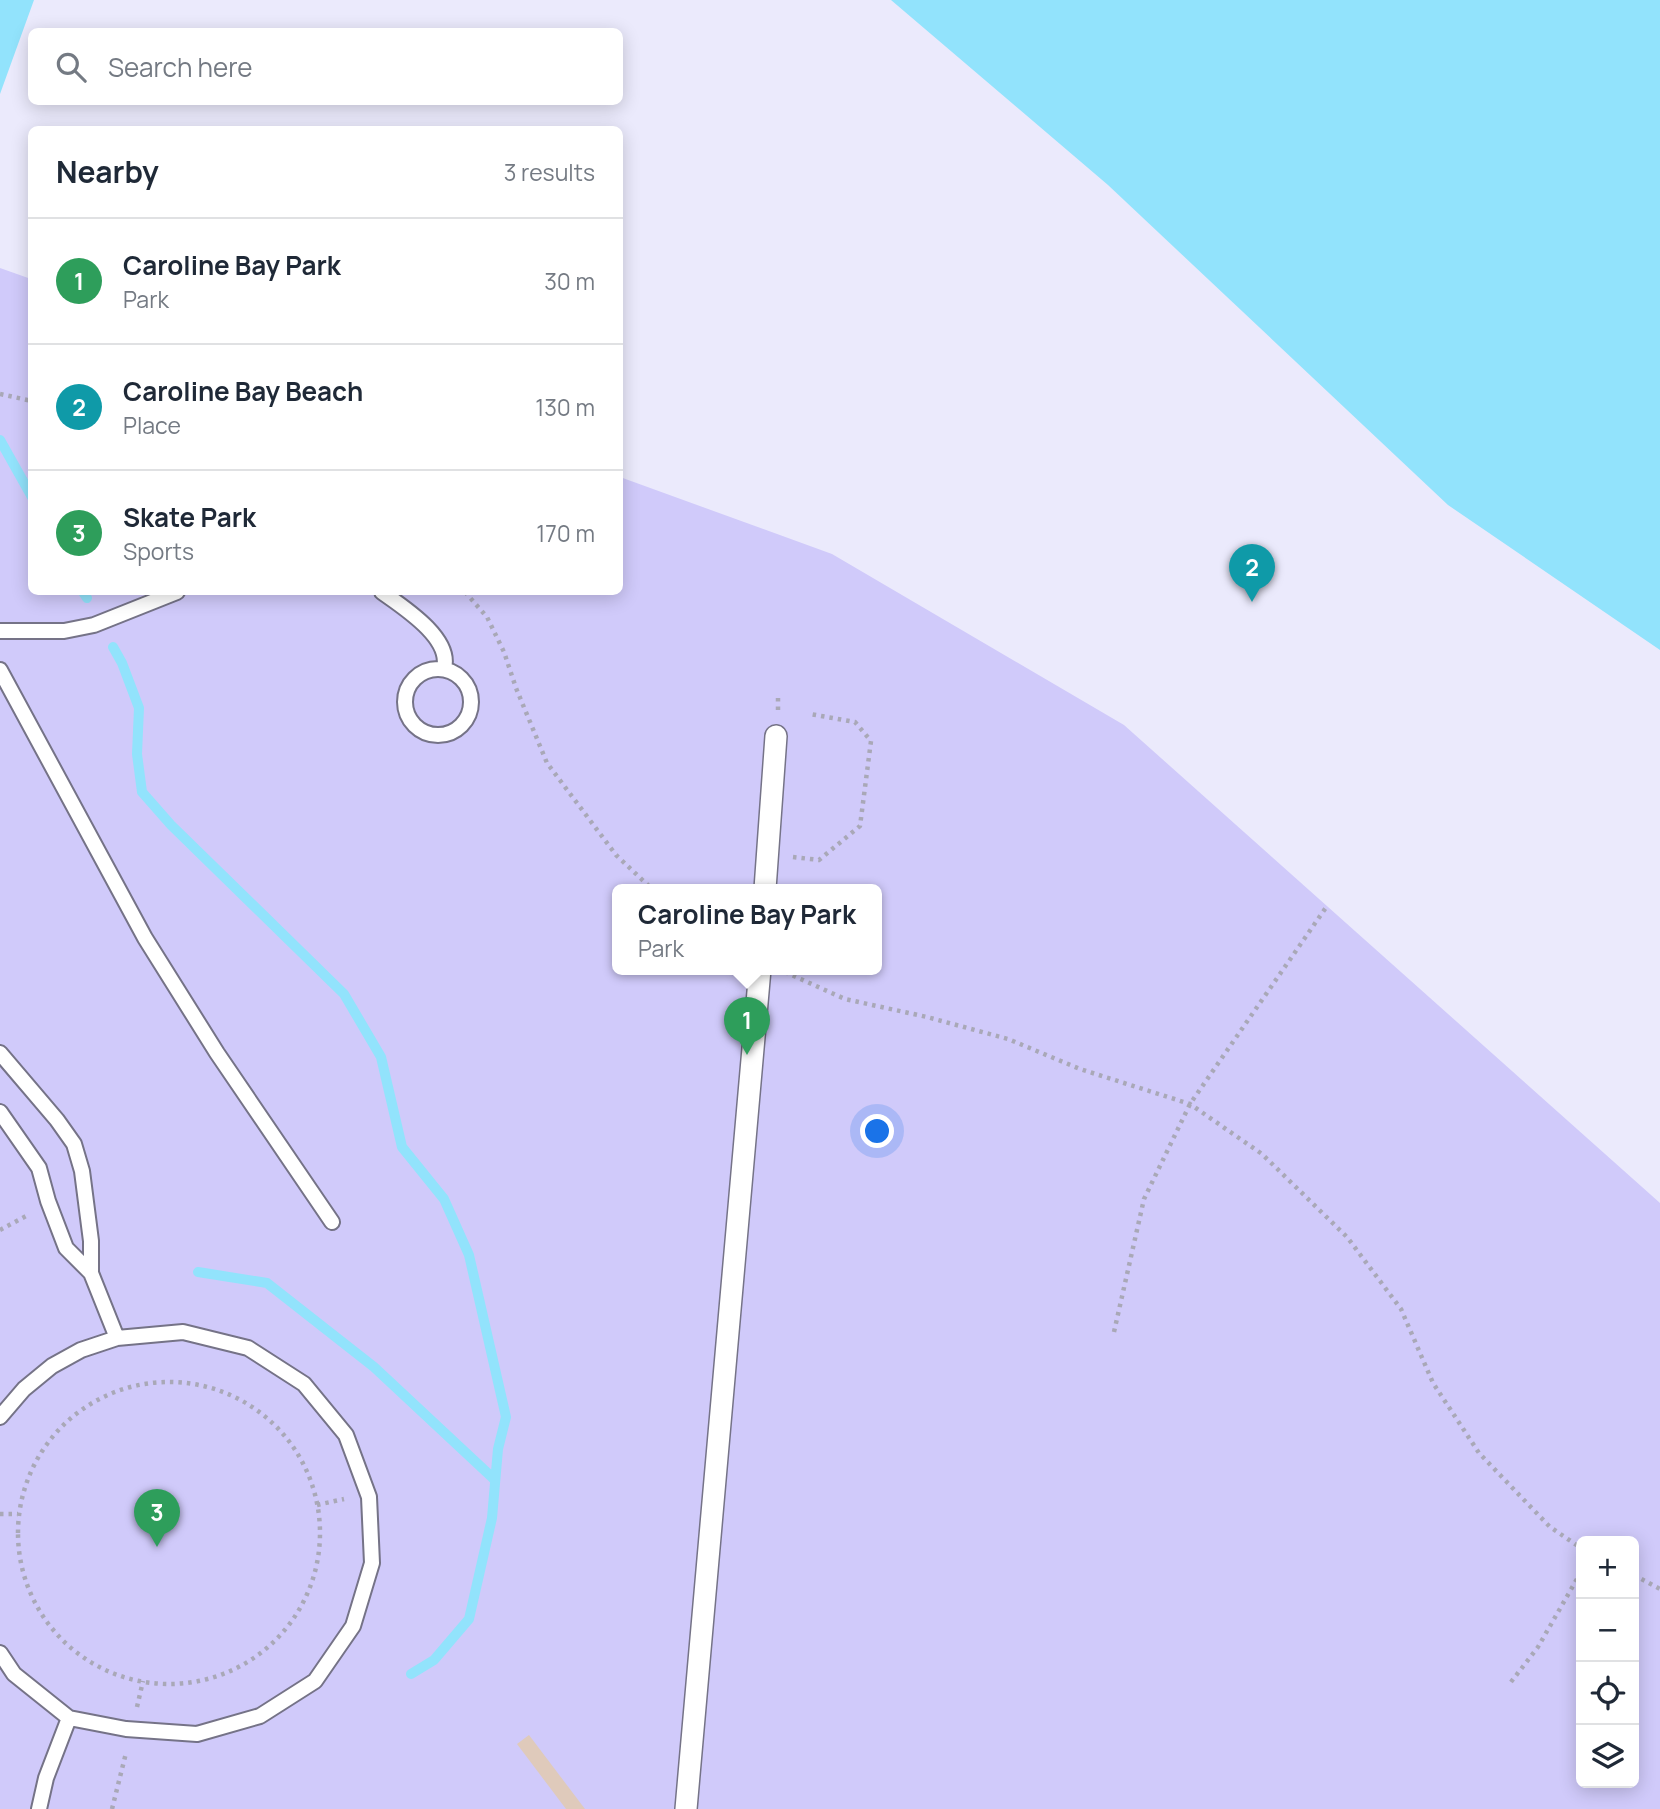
<!DOCTYPE html>
<html lang="en">
<head>
<meta charset="utf-8">
<style>
  :root { --surface:#fff; --page:#f2f2f3; --text:#1f2937; --muted:#747a83; --line:#e0e1e3; --accent:#17635c }
  body { margin:0; font-family:Manrope,sans-serif; background:var(--page); color:var(--text) }
  .controls { position:absolute; right:21px; bottom:21px; display:grid; overflow:hidden; border-radius:10px; box-shadow:0 4px 18px #0003 }
  .controls button { width:63px; height:63px; display:grid; place-items:center; padding:0; border:0; border-bottom:2px solid var(--line); background:var(--surface); color:var(--text); font:35px sans-serif }
  .you { position:absolute; left:878px; top:1132px; width:24px; height:24px; margin:-18px; border:5px solid #fff; border-radius:50%; background:#1a73e8; box-shadow:0 0 0 10px #1a73e833 }
  .badge { display:grid; place-items:center; width:46px; height:46px; border-radius:50%; background:var(--accent); color:#fff; font-size:23px; font-weight:700 }
  .pin { position:absolute; translate:-50% -58px; filter:drop-shadow(0 2px 4px #0008) }
  .pin::after { content:''; position:absolute; top:37px; width:24px; height:21px; background:inherit; clip-path:polygon(0 0,100% 0,50% 100%) }
  .popup { position:absolute; left:612px; top:884px; width:270px; height:91px; box-sizing:border-box; display:grid; place-content:center; border-radius:10px; background:var(--surface); filter:drop-shadow(0 2px 5px #0005); font-size:23px; white-space:nowrap; color:var(--muted) }
  .popup b { font-size:26px; color:var(--text) }
  .popup::after { content:''; position:absolute; left:50%; top:100%; margin-left:-14px; border:14px solid transparent; border-top-color:var(--surface) }
  .list { margin:0; padding:0; list-style:none }
  h2 { display:flex; justify-content:space-between; align-items:center; height:91px; margin:0; padding:0 28px; font-size:30px }
  h2 small { font-size:23px; font-weight:400; color:var(--muted) }
  .list li { display:grid; grid-template-columns:46px 1fr auto; gap:21px; align-items:center; box-sizing:border-box; height:126px; padding:0 28px; border-top:2px solid var(--line) }
  .list b { display:block; font-size:26px; white-space:nowrap }
  .list p { margin:0; font-size:23px; white-space:nowrap; color:var(--muted) }
  .list em { font-size:23px; font-style:normal; color:var(--muted) }
  .icon { flex:none; width:38px; height:38px; fill:none; stroke:currentColor; stroke-width:2; stroke-linecap:round; stroke-linejoin:round }
  .map { position:relative; flex:none; width:1660px; height:1809px; overflow:hidden }
  .search { position:absolute; background:var(--surface); box-shadow:0 4px 18px #0003; left:28px; top:28px; width:595px; height:77px; display:flex; align-items:center; gap:18px; box-sizing:border-box; padding:0 24px; border-radius:10px; color:var(--muted); font-size:26px }
  .panel { position:absolute; background:var(--surface); box-shadow:0 4px 18px #0003; left:28px; top:126px; width:595px; height:469px; border-radius:10px }
  .map>svg:first-child { display:block }
  .green { fill:#d0cafa; fill-rule:evenodd }
  .water { fill:#92e3fc }
  .lines { fill:none; stroke-linecap:round; stroke-linejoin:round }
  .stream { stroke:#92e3fc; stroke-width:10 }
  .building { fill:#dfcabb }
  .service-casing { stroke:#757387; stroke-width:18 }
  .pedestrian-casing { stroke:#757387; stroke-width:24 }
  .path { stroke:#a9a8b7; stroke-width:4.5; stroke-dasharray:3.5 5; stroke-linecap:butt }
  .service { stroke:#fff; stroke-width:14 }
  .pedestrian { stroke:#fff; stroke-width:21 }
</style>
</head>
<body>
<div class="map">
<svg width="1660" height="1809" viewBox="0 0 1660 1809">
  <rect width="100%" height="100%" fill="#ebeafc"/>
  <path class="green" d="M0 268 31 279 32 592H620V477L832 554 1124 725 1660 1203V1809H0ZM618 889H876V969H618ZM1581 1541H1634V1783H1581Z"/>
  <path class="water" d="M0 0H34L0 94Z
    M891 0H1660V650L1448 505 1108 185Z"/>
  <g class="lines">
    <path class="stream" d="M0 440 32 497
      M83 592 87 598
      M113 647 122 663 139 708 137 754 142 792 171 825 344 994 381 1057 402 1147 444 1199 469 1255 506 1417 498 1449 492 1518 469 1619 434 1660 411 1674
      M198 1272 267 1283 374 1367 495 1480"/>
  </g>
  <path class="building" d="M529 1735 585 1809H566L517 1744Z"/>
  <g class="lines">
    <defs>
      <path id="service" d="M382 592C403 607 452 638 444 668
        M0 631H64L94 625 177 592
        M405 702a33 33 0 1 1 66 0a33 33 0 1 1-66 0Z
        M0 670 145 938 217 1053 332 1222
        M0 1053 57 1120 74 1144 82 1171 91 1241V1273L117 1338
        M0 1112 39 1168 48 1201 66 1248 91 1273
        M0 1417 24 1389 52 1366 81 1350 117 1338 183 1332 248 1348 304 1384 346 1435 369 1497 372 1563 353 1626 315 1681 260 1716 197 1734 126 1729 69 1718 14 1674 0 1653
        M39 1809 46 1778 69 1718"/>
      <path id="pedestrian" d="M765 889 776 736
        M686 1809 760 969"/>
    </defs>
    <use href="#service" class="service-casing"/>
    <use href="#pedestrian" class="pedestrian-casing"/>
    <path class="path" d="M0 394 32 401
      M465 592 487 617 504 652 516 688 547 763 616 855 652 889
      M778 710V694
      M793 857 819 860 860 826 871 741 855 722 810 714
      M785 972 845 999 927 1017 1008 1039 1080 1069 1190 1104 1262 1154 1347 1237 1401 1309 1433 1383 1479 1453 1550 1527 1581 1548
      M0 1230 30 1214
      M1114 1332 1144 1199 1190 1104 1327 906
      M18 1533a151 151 0 1 1 302 0a151 151 0 1 1-302 0Z
      M317 1505 344 1499
      M0 1514H18
      M1634 1575 1660 1589
      M1511 1682 1538 1647 1581 1572
      M137 1707 143 1681
      M112 1809 126 1753"/>
    <use href="#service" class="service"/>
    <use href="#pedestrian" class="pedestrian"/>
  </g>
</svg>
<div class="controls">
<button>+</button>
<button>−</button>
<button><svg class="icon" aria-label="locate" viewBox="0 0 24 24"><circle cx="12" cy="12" r="6"/><path d="M12 2v4M12 18v4M2 12h4M18 12h4"/></svg></button>
<button><svg class="icon" aria-label="layers" viewBox="0 0 24 24"><path d="M12 4l9 5-9 5-9-5zM3 14l9 5 9-5"/></svg></button>
</div>
<div class="you"></div>
<div class="pin badge" style="left:747px;top:1055px;background:#2e9e5b">1</div>
<div class="popup"><b>Caroline Bay Park</b>Park</div>
<div class="pin badge" style="left:1252px;top:602px;background:#0f9aa8">2</div>
<div class="pin badge" style="left:157px;top:1547px;background:#2e9e5b">3</div>
<div class="search"><svg class="icon" aria-label="search" viewBox="0 0 24 24"><circle cx="10" cy="10" r="6"/><path d="M15 15l6 6"/></svg>Search here</div>
<section class="panel">
<h2>Nearby<small>3 results</small></h2>
<ul class="list">
<li><span class="badge" style="background:#2e9e5b">1</span><div><b>Caroline Bay Park</b><p>Park</p></div><em>30 m</em></li>
<li><span class="badge" style="background:#0f9aa8">2</span><div><b>Caroline Bay Beach</b><p>Place</p></div><em>130 m</em></li>
<li><span class="badge" style="background:#2e9e5b">3</span><div><b>Skate Park</b><p>Sports</p></div><em>170 m</em></li>
</ul>
</section>
</div>
</body>
</html>
